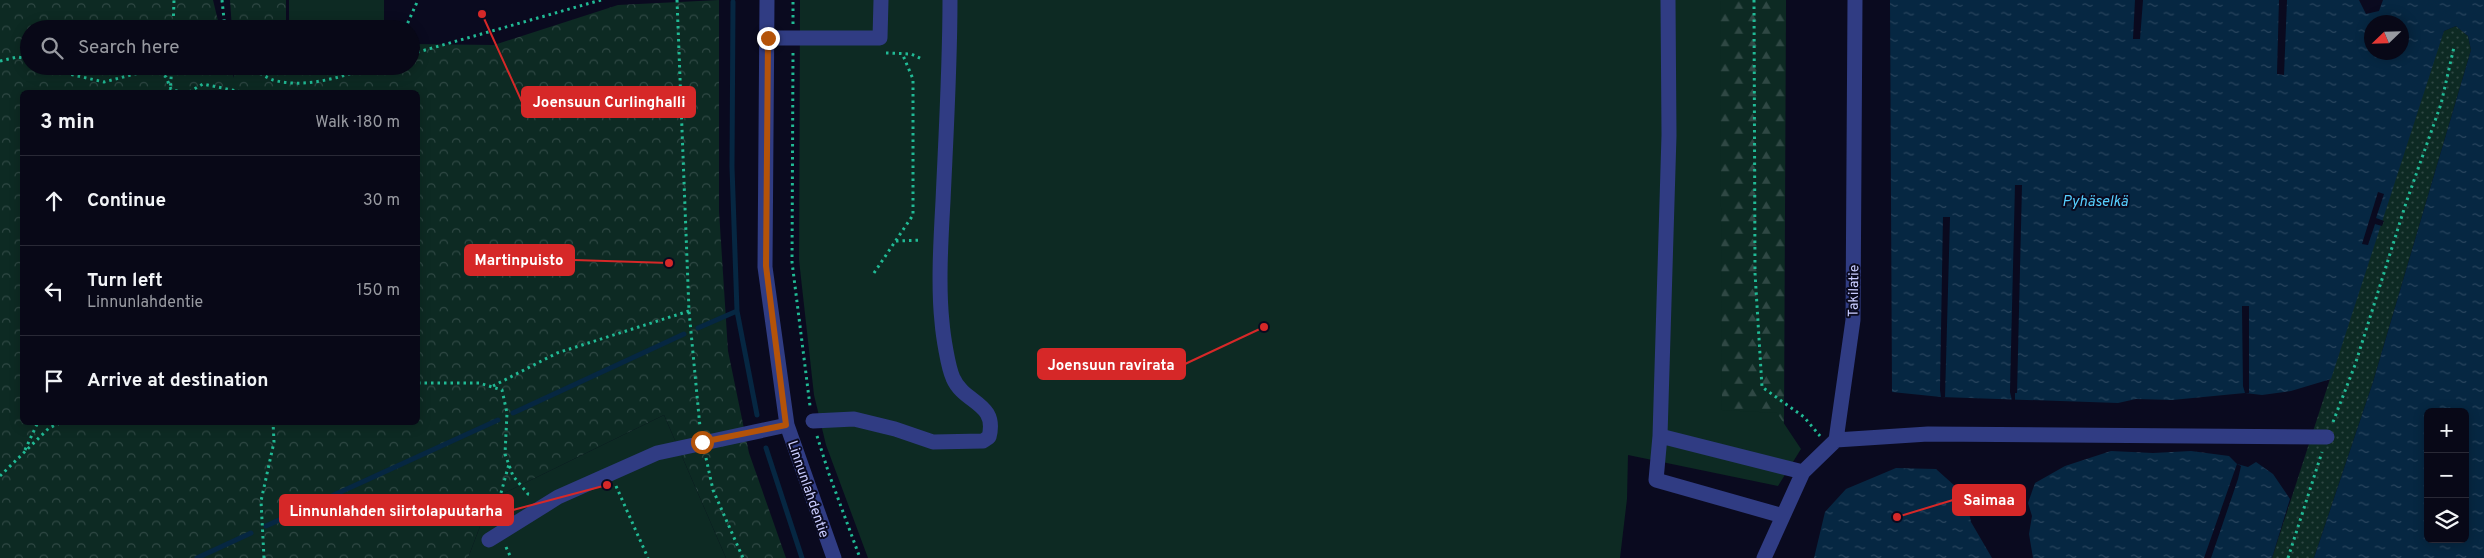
<!DOCTYPE html>
<html lang="en">
<head>
<meta charset="utf-8">
<style>
  :root { --surface:#080817; --page:#111120; --text:#f1f3f6; --muted:#989aa1; --line:#292936 }
  body { margin:0; font-family:Overpass,sans-serif; background:var(--page); color:var(--text) }
  .controls { position:absolute; right:15px; bottom:15px; display:grid; overflow:hidden; border-radius:8px; box-shadow:0 2px 12px #0003 }
  .controls button { width:45px; height:45px; display:grid; place-items:center; padding:0; border:0; border-bottom:1px solid var(--line); background:var(--surface); color:var(--text); font:25px sans-serif }
  .compass { position:absolute; left:2364px; top:15px; width:45px; height:45px; border-radius:50%; background:var(--surface); box-shadow:0 2px 12px #0003; rotate:247deg }
  .stop { position:absolute; width:15px; height:15px; margin:-11px; border:4px solid #b45309; border-radius:50%; background:#fff }
  .stop.end { background:#b45309; border-color:#fff; box-shadow:0 1px 5px #0008 }
  .list { margin:0; padding:0; list-style:none }
  h2 { display:flex; justify-content:space-between; align-items:center; height:65px; margin:0; padding:0 20px; font-size:21px }
  h2 small { font-size:16px; font-weight:400; color:var(--muted) }
  .list li { display:grid; grid-template-columns:32px 1fr auto; gap:15px; align-items:center; box-sizing:border-box; height:90px; padding:0 20px; border-top:1px solid var(--line) }
  .list b { display:block; font-size:19px; white-space:nowrap }
  .list p { margin:0; font-size:16px; white-space:nowrap; color:var(--muted) }
  .list em { font-size:16px; font-style:normal; color:var(--muted) }
  .icon { flex:none; width:28px; height:28px; fill:none; stroke:currentColor; stroke-width:2; stroke-linecap:round; stroke-linejoin:round }
  .map { position:relative; flex:none; width:2484px; height:558px; overflow:hidden }
  .search { position:absolute; background:var(--surface); box-shadow:0 2px 12px #0003; left:20px; top:20px; width:400px; height:55px; display:flex; align-items:center; gap:12px; box-sizing:border-box; padding:0 18px; border-radius:28px; color:var(--muted); font-size:19px }
  .panel { position:absolute; background:var(--surface); box-shadow:0 2px 12px #0003; left:20px; top:90px; width:400px; height:335px; border-radius:8px }
  .map>svg:first-child { display:block }
  .grass { fill:url(#grass-dots) }
  .forest { fill:url(#forest-firs) }
  .park { fill:url(#park-crowns); fill-rule:evenodd }
  .garden { fill:#0d2a23 }
  .water { fill:url(#water-ripples); fill-rule:evenodd }
  .pier { fill:#0a0a1f }
  .lines { fill:none; stroke-linecap:round; stroke-linejoin:round }
  .stream { stroke:#062742; stroke-width:5 }
  .path { stroke:#21ba95; stroke-width:3; stroke-dasharray:2.5 4; stroke-linecap:butt }
  .minor { stroke:#303c83; stroke-width:15 }
  .route { stroke:#b45309; stroke-width:6 }
  .labels { text-anchor:middle; stroke-width:4; stroke-linejoin:round; paint-order:stroke }
  .street-label { font-size:14px; fill:#c9ccff; stroke:#0a0a1f }
  .water-label { font-size:15px; font-style:italic; fill:#57d0ff; stroke:#0a0a1f }
  .leader { fill:none; stroke:#d62828; stroke-width:2 }
  .callout-dot { fill:#d62828; stroke:#0a0a1f; stroke-width:2 }
  .callout { fill:#d62828; stroke:#d62828; stroke-width:2 }
  .callout-label { font-size:15px; text-anchor:middle; font-weight:bold; fill:#fff }
</style>
</head>
<body>
<div class="map">
<svg width="2484" height="558" viewBox="0 0 2484 558">
  <defs>
    <pattern id="grass-dots" width="8" height="8" patternUnits="userSpaceOnUse" patternTransform="scale(1.25)"><rect width="8" height="8" fill="#0d2a23"/><path d="M2 2h.1M6 6h.1" fill="none" stroke="#2f4844" stroke-width="1.8" stroke-linecap="round"/></pattern>
    <pattern id="forest-firs" width="22" height="20" patternUnits="userSpaceOnUse" patternTransform="scale(1.25)"><rect width="22" height="20" fill="#0d2a23"/><path d="M5 1l3.5 6h-7zM16 11l3.5 6h-7z" fill="#2f4844"/></pattern>
    <pattern id="park-crowns" width="20" height="18" patternUnits="userSpaceOnUse" patternTransform="scale(1.25)"><rect width="20" height="18" fill="#0d2a23"/><path d="M2 6a3 3 0 1 1 6 0M12 15a3 3 0 1 1 6 0" fill="none" stroke="#2f4844"/></pattern>
    <pattern id="water-ripples" width="26" height="14" patternUnits="userSpaceOnUse" patternTransform="scale(1.25)"><rect width="26" height="14" fill="#062742"/><path d="M2 4q2-2 4 0t4 0M15 11q2-2 4 0t4 0" fill="none" stroke="#29455e"/></pattern>
  </defs>
  <rect width="100%" height="100%" fill="#0a0a1f"/>
  <path class="grass" d="M2456 26 2468 36 2471 50 2373 382 2314 558H2272L2434 58 2444 31Z"/>
  <path class="forest" d="M1717 0H1786L1784 425 1715 420Z"/>
  <path class="park" d="M0 0H213L220 29H29V66H230L234 78V66H411V44L494 45 618 5 719 0V211L728 351 749 453 786 558H726L664 415 490 500 468 558H0ZM22 92H418V422H22Z
    M230 0H286V29H232Z"/>
  <path class="garden" d="M289 0H384V29H289Z
    M800 0H1720L1722 410 1777 413 1801 449 1778 486 1628 455 1627 499 1620 558H868L826 445 814 395 799 260Z
    M664 415 726 558H468L490 500Z"/>
  <path class="water" d="M1890 0H2359L2366 14 2379 11 2383 0H2484V558H2314L2373 382 2471 50 2468 36 2456 26 2444 31 2331 379 2291 391 2262 395 2245 393 2172 400 2136 399 2118 403 1941 397 1892 392ZM2372 22H2402V52H2372ZM2428 412H2465V539H2428Z
    M2111 451 2153 453 2191 451 2229 456 2237 464 2248 467 2256 462 2273 474 2290 499 2272 558H2033L2029 534 2032 516 2028 503 2035 483 2065 466Z
    M1896 468 1936 469 1965 495 1971 522 1992 558H1814L1825 512 1846 489Z"/>
  <path class="pier" d="M2135 0H2143L2140 39H2133Z
    M2279 0H2287L2284 75 2277 74Z
    M2015 185H2022L2017 393H2015V400H2012L2010 392Z
    M2378 192 2384 194 2376 218 2384 221 2382 226 2375 224 2368 245 2362 244Z
    M1943 217H1950L1945 397H1941L1940 390Z
    M2242 306H2249V393H2245L2243 386Z
    M2237 464 2241 466 2238 479 2211 558H2204Z"/>
  <g class="lines">
    <path class="stream" d="M733 2 732 167 737 311
      M698 328 737 311 757 415
      M513 413 684 334
      M766 448 802 558
      M266 526 498 420
      M197 558 251 533"/>
    <path class="path" d="M222 0 225 29
      M677 0 689 311 700 427
      M1754 0 1755 273 1762 387 1804 417 1820 436
      M793 24V0
      M173 29 174 0
      M405 29 418 0
      M793 53 792 262 810 406
      M886 53 911 54 922 59
      M411 54 601 0
      M0 61 17 57 29 59
      M54 66 65 73 104 82 154 69 166 77 171 89 180 92
      M249 66C257 71 265 77 273 80 305 89 342 77 373 66
      M170 92 172 66
      M189 92 203 84 242 92
      M896 241 922 240
      M874 273 913 215V79L902 53
      M418 383H479L502 390 507 413 505 454 513 476 528 494 532 495
      M493 386 557 353 689 311
      M2333 422 2355 365 2406 203 2441 104 2454 47
      M817 436 829 474 860 558
      M25 450 38 422
      M706 458 713 490 743 558
      M0 476 49 428 62 422
      M616 486 648 558
      M494 518 509 464
      M506 547 511 558
      M264 558 261 501 274 442 273 422
      M2288 558 2322 452"/>
    <path class="minor" d="M767 0 765 267 787 425 834 558
      M768 38H880L881 0
      M813 421 854 419 895 429 933 442 983 441 989 437C998 402 964 404 953 378 948 367 943 335 942 322 938 286 941 237 943 201 946 134 950 67 950 0
      M1660 436 1669 135 1668 0
      M1836 440 1928 434 2327 437
      M1783 516 1656 480 1660 436 1803 472
      M489 540 558 497 657 453 787 425
      M1764 558 1803 472 1836 440 1853 320 1855 0"/>
  </g>
  <g class="lines">
    <path class="route" d="M702 442 786 425 766 266 768 38"/>
  </g>
  <g class="labels">
    <g class="street-label">
      <text transform="translate(1853 291) rotate(-89)" y="5">Takilatie</text>
      <text transform="translate(809 489) rotate(71)" y="5">Linnunlahdentie</text>
    </g>
    <g class="water-label">
      <text x="2095" y="206">Pyhäselkä</text>
    </g>
  </g>
  <path class="leader" d="M482 14L522 102M669 263L574 260M1264 327L1185 364M1897 517L1953 500M607 485L513 510"/>
  <g class="callout-dot">
    <circle cx="482" cy="14" r="5"/>
    <circle cx="669" cy="263" r="5"/>
    <circle cx="1264" cy="327" r="5"/>
    <circle cx="1897" cy="517" r="5"/>
    <circle cx="607" cy="485" r="5"/>
  </g>
  <g class="callout">
    <rect x="522" y="87" width="173" height="30" rx="5"/>
    <rect x="465" y="245" width="109" height="30" rx="5"/>
    <rect x="1038" y="349" width="147" height="30" rx="5"/>
    <rect x="1953" y="485" width="72" height="30" rx="5"/>
    <rect x="280" y="495" width="233" height="30" rx="5"/>
  </g>
  <g class="callout-label">
    <text x="609" y="107">Joensuun Curlinghalli</text>
    <text x="519" y="265">Martinpuisto</text>
    <text x="1111" y="370">Joensuun ravirata</text>
    <text x="1989" y="505">Saimaa</text>
    <text x="396" y="516">Linnunlahden siirtolapuutarha</text>
  </g>
</svg>
<div class="controls">
<button>+</button>
<button>−</button>
<button><svg class="icon" aria-label="layers" viewBox="0 0 24 24"><path d="M12 4l9 5-9 5-9-5zM3 14l9 5 9-5"/></svg></button>
</div>
<svg class="compass" viewBox="-18 -18 36 36"><path d="M0-13l5 13h-10z" fill="#e53935"/><path d="M0 13l5-13h-10z" fill="#989aa1"/></svg>
<div class="stop" style="left:702px;top:442px"></div>
<div class="stop end" style="left:768px;top:38px"></div>
<div class="search"><svg class="icon" aria-label="search" viewBox="0 0 24 24"><circle cx="10" cy="10" r="6"/><path d="M15 15l6 6"/></svg>Search here</div>
<section class="panel">
<h2>3 min<small>Walk · 180 m</small></h2>
<ul class="list">
<li><svg class="icon" aria-label="ahead" viewBox="0 0 24 24"><path d="M12 20V5M6 11l6-6 6 6"/></svg><div><b>Continue</b></div><em>30 m</em></li>
<li><svg class="icon" aria-label="left" viewBox="0 0 24 24"><path d="M17 20v-9H6M10 6l-5 5 5 5"/></svg><div><b>Turn left</b><p>Linnunlahdentie</p></div><em>150 m</em></li>
<li><svg class="icon" aria-label="arrive" viewBox="0 0 24 24"><path d="M6 21V4h12l-3 4 3 4H6"/></svg><div><b>Arrive at destination</b></div></li>
</ul>
</section>
</div>
</body>
</html>
